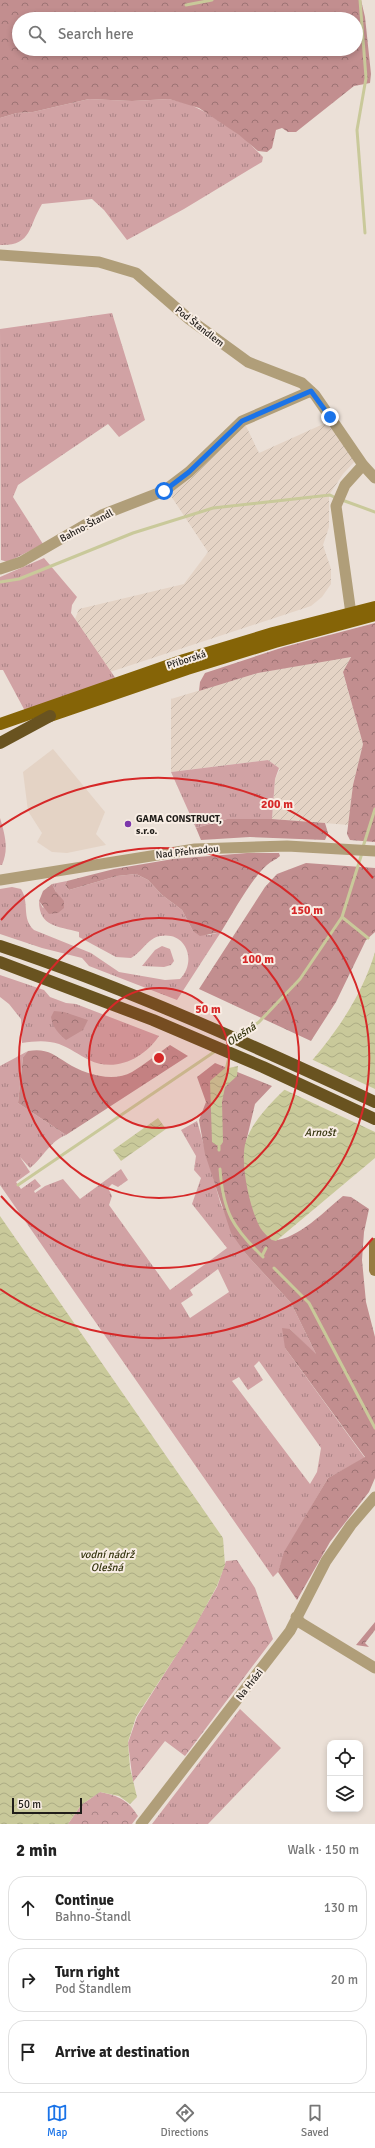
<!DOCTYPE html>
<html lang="en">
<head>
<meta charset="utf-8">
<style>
  :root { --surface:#fff; --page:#f6f6f6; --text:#222; --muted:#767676; --line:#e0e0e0; --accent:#1a73e8 }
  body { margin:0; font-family:Signika,sans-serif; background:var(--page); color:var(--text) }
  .controls { position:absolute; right:12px; bottom:12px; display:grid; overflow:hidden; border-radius:8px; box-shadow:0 2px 6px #0003 }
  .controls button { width:36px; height:36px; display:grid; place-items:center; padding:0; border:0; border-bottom:1px solid var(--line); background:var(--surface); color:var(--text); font:20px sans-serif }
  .scale { position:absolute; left:12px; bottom:10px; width:70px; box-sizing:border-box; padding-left:4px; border:2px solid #201d19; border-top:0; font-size:11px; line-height:14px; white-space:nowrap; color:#201d19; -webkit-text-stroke:3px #f8ede4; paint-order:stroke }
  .stop { position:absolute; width:12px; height:12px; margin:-9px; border:3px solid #1a73e8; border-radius:50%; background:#fff }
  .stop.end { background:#1a73e8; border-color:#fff; box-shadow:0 1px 4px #0008 }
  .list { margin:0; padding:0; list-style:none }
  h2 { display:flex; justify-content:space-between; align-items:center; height:52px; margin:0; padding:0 16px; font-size:17px }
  h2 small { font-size:13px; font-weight:400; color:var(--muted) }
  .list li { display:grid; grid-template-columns:26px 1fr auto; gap:12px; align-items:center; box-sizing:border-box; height:64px; margin:0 8px 8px; padding:0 8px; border:1px solid var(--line); border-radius:16px }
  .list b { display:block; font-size:15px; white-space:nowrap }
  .list p { margin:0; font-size:13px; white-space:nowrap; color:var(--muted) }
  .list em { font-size:13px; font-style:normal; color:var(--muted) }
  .icon { flex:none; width:22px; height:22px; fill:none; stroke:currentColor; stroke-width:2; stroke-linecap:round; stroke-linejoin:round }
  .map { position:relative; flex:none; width:375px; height:1824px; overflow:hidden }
  .search { position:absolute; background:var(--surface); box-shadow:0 2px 6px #0003; left:12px; right:12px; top:12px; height:44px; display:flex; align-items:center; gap:10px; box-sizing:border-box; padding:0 14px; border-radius:22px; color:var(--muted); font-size:15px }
  .sheet { height:268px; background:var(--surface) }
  nav { display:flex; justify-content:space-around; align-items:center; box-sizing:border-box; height:56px; border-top:1px solid var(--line); background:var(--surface); font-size:11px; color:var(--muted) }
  nav a { display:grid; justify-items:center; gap:2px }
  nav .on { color:var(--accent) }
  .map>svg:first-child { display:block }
  .built { fill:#e4d3c5 }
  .industrial { fill:url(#industrial-furrows) }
  .grass { fill:url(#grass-tufts); fill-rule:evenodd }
  .forest { fill:url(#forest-crowns); fill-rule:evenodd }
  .park { fill:url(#park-crowns) }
  .water { fill:url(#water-waves) }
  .pier { fill:#ebe0d7 }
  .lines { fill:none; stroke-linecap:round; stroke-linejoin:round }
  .stream { stroke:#c9c99a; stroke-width:3 }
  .street { stroke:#b09e79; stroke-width:11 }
  .secondary { stroke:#977c42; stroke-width:12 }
  .primary { stroke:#856407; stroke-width:12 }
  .highway { stroke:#695320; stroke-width:12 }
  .route { stroke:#1a73e8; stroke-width:5 }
  .ring { fill:none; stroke:#d62828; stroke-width:2 }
  .poi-dot { fill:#7c37ab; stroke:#f8ede4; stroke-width:1.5 }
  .labels { text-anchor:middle; stroke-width:4; stroke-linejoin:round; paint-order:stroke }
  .street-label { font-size:10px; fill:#201d19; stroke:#f8ede4 }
  .poi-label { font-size:10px; font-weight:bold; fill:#201d19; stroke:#f8ede4; text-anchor:start }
  .water-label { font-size:11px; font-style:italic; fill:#33330c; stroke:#f8ede4 }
  .centre { fill:#d62828; stroke:#f8ede4; stroke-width:2 }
  .ring-label { font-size:12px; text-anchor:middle; font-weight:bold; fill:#d62828; stroke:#f8ede4; stroke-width:4; stroke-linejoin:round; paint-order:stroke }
</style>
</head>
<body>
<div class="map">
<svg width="375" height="1824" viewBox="0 0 375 1824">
  <defs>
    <pattern id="industrial-furrows" width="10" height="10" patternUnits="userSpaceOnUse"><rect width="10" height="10" fill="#e4d3c5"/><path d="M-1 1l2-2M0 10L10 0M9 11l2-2" fill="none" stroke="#c3b5a9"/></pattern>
    <pattern id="grass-tufts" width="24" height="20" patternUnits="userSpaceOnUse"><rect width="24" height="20" fill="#d1a2a4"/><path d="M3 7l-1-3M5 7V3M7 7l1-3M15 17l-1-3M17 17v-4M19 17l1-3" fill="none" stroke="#a98385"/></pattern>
    <pattern id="forest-crowns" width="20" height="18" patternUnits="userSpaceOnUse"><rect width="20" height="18" fill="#c28e8f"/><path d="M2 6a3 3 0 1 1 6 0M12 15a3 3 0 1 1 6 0" fill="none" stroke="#9d7374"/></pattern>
    <pattern id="park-crowns" width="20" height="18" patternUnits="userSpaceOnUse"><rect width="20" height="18" fill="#d1a2a4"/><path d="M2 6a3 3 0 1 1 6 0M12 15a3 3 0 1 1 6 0" fill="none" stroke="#a98385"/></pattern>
    <pattern id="water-waves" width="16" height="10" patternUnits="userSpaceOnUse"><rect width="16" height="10" fill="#c9c99a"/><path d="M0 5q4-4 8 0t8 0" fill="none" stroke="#acac84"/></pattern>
  </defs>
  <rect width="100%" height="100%" fill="#ebe0d7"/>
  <path class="built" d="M53 749 105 812 96 834 106 845 67 853 52 852 37 842 42 833 28 811 23 772Z"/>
  <path class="industrial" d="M330 421 356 460 343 474 329 495V527L323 545 331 569V584L322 597 311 606 110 672 75 619 79 609 184 584 208 552 169 493 245 424 259 453Z
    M351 656 343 673 363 744 353 785 349 825 272 819 275 779 280 769 268 760 171 772V699L258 673Z"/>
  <path class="grass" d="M89 99 132 101 169 99 189 104 213 116 245 139 263 157 262 162 184 209 127 240 104 210 92 199 42 204C28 227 32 246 0 245V118L17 113 33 112Z
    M112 313 145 420 119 437 108 424 18 485 13 497 43 544 8 562 1 560 0 329Z
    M44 558 77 597 72 605 71 613 116 679 25 711 3 670H0V577Z
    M268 760 279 768 275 779 272 819H227L196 828 171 772Z
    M0 818C5 835 9 849 2 865H0Z
    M136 874 148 880 162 895 182 910 193 931 209 935 221 932 177 1000 89 966 82 958 42 948 0 934V889L12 887 21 889C30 903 21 918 34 930L91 953 119 972 165 980 180 979C197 962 187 931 160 936 148 938 142 952 131 958L116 957 79 937V932C58 926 39 927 39 901L43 908 56 892 52 884 67 881 65 885 69 890 117 876Z
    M162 946 170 949 174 961 171 965 164 967 142 966 155 950Z
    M0 975 44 990 50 997 66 1003 76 1004 159 1036C144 1058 116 1073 89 1060 79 1055 70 1048 59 1044 47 1040 35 1041 22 1043L21 1019 9 1004 0 997Z
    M28 1051 23 1057 18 1103 66 1135C50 1141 43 1158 30 1168L20 1157 30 1172 16 1182 21 1189 35 1179 41 1186 34 1191 35 1193 45 1186 63 1179 80 1199 121 1169 128 1180 118 1187 112 1184 108 1188 112 1196 109 1205 170 1290 227 1248 192 1204 201 1178 194 1170 196 1156 181 1130 197 1121 221 1205 246 1254 291 1303 317 1356 290 1329 285 1348 365 1458 328 1478 285 1552 278 1572 273 1577 0 1185V1066ZM218 1269 229 1292 190 1318 181 1303 193 1295 190 1290ZM259 1361 321 1448 317 1472 310 1484 232 1381 239 1377 248 1390 263 1380 254 1366Z
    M240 1709 281 1748 208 1824H152Z"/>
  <path class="forest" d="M0 0H361L365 17 371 74 370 83 354 86 296 132H288L282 128 276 130 272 148 267 152 258 151 239 135 199 108 169 99 132 101 89 99 33 112 17 113 0 118ZM19 19H356V49H19Z
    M375 623V842L350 840 347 834 353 785 363 744 343 672 351 657 258 673 199 691 200 682 205 673 284 647Z
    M227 819H272L325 823 328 833 325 840 250 837 201 840 196 828Z
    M247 853H279L280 856C276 860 271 861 267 865 251 879 233 913 221 932L200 936 193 931 182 910 162 895 148 880 136 874 117 876 69 890 65 885 67 881 114 869 173 859Z
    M306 863 375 868V932L366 940 336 1002 311 1041 199 989 265 887 277 874Z
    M52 884 56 892 64 901V908L58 913 49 914 39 901 43 891Z
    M54 1011 64 1012 88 1020 83 1030 66 1040C58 1033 53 1028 51 1017Z
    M170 1045 188 1056 66 1135 18 1103 23 1057 28 1051C46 1048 53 1054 67 1063 84 1074 113 1083 132 1072 145 1064 157 1054 170 1045Z
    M215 1063 272 1086 255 1104 246 1142 272 1240C295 1242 326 1210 343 1196L351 1197 369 1209 364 1232 362 1260 366 1302 375 1337V1478L369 1492 330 1542 297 1600 278 1572 284 1552 328 1478 365 1457 285 1348 282 1328 290 1329 316 1354 291 1303 246 1254 231 1233 205 1154 199 1120 206 1102 197 1077Z
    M375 1622V1630L365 1643 369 1647 356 1645Z"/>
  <path class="park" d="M237 1560 255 1588 273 1639 185 1756 165 1741 133 1782 128 1743 137 1717 194 1627 217 1587 226 1561Z
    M100 1792C119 1796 128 1800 138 1816L132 1824H68L81 1805Z"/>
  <path class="water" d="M375 952V1158L276 1241 272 1240C268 1237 264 1233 261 1229 250 1211 239 1161 246 1141 255 1115 279 1096 297 1077 331 1041 361 999 375 952Z
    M238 1066 237 1076 225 1087 222 1102 223 1142 221 1145H216L212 1142 210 1081 224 1069Z
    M158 1118 166 1129 121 1161 113 1150Z
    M0 1216 223 1538 225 1565 217 1586 194 1628 136 1717 128 1742 130 1768 137 1797 130 1804 119 1796 100 1792 81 1805 68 1824H0Z"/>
  <path class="pier" d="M311 1059 375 1089V1132L283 1089Z"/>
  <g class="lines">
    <path class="stream" d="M360 0 366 78 357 130 365 233
      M186 5 212 0
      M342 500 375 512
      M0 582 19 579 133 533 213 508 330 495 336 498
      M363 847 375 809
      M342 917 368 938
      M239 1036 259 1022 300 979 342 917 362 853
      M226 1070 229 1057
      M219 1142V1150
      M220 1169C223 1212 233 1228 263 1257
      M18 1185 217 1050
      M262 1256 266 1248
      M274 1268 309 1303 375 1428"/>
    <path class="street" d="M0 255 99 262 136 273 189 319 248 362 302 383 315 395 363 465 375 478
      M0 569 21 562 102 515 164 491 189 472 242 421 311 391
      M352 621 336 506 345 485 363 465
      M0 880 195 849 287 846 375 851
      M296 1617 301 1623 375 1668
      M141 1824 290 1631 326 1561 351 1525 375 1497"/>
    <path class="secondary" d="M375 1244V1270"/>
    <path class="primary" d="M41 719 187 669 275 642 375 615
      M0 724 184 660 273 633 375 607"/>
    <path class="highway" d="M0 743 50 716
      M0 946C129 989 252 1045 375 1102
      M0 962 153 1020 263 1067 375 1119"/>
  </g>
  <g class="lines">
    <path class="route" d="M164 491 189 472 242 421 311 391 330 417"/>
  </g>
  <circle cx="159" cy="1058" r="70" fill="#d62828" fill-opacity=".12"/>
  <g class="ring">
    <circle cx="159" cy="1058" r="70"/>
    <circle cx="159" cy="1058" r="140"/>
    <path d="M1 920A210 210 0 1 1 1 1196"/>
    <path d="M373 1238A280 280 0 0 1 0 1289M0 827A280 280 0 0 1 373 878"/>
  </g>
  <circle class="poi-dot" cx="128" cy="824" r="4"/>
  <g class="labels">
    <g class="street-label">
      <text transform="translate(200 326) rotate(38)" y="4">Pod Štandlem</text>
      <text transform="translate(86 525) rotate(-28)" y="4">Bahno-Štandl</text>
      <text transform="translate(186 659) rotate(-18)" y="4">Příborská</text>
      <text transform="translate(187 851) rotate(-6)" y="4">Nad Přehradou</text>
      <text transform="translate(249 1684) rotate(-52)" y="4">Na Hrázi</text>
    </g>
    <g class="poi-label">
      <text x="136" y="822">GAMA CONSTRUCT,<tspan x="136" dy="12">s.r.o.</tspan></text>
    </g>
    <g class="water-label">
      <text transform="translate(241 1034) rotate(-34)" y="4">Olešná</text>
      <text x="320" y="1136">Arnošt</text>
      <text x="107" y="1558">vodní nádrž<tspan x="107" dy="13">Olešná</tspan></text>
    </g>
  </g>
  <circle cx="159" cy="1058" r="6" class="centre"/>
  <g class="ring-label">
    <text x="277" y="808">200 m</text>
    <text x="307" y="914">150 m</text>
    <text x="258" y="963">100 m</text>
    <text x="208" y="1013">50 m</text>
  </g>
</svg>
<div class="controls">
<button><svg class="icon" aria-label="locate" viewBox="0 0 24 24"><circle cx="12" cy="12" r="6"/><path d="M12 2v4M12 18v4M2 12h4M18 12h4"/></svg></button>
<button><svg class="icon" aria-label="layers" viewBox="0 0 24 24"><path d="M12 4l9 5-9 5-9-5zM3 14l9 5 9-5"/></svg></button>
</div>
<div class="scale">50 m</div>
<div class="stop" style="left:164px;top:491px"></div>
<div class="stop end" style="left:330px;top:417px"></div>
<div class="search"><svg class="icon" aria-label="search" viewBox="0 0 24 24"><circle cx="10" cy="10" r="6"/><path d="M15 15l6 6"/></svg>Search here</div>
</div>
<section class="sheet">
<h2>2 min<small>Walk · 150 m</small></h2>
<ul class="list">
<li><svg class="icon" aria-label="ahead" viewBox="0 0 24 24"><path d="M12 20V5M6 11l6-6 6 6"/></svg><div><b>Continue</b><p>Bahno-Štandl</p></div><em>130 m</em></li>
<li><svg class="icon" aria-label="right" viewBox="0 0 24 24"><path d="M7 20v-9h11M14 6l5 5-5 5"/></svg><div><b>Turn right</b><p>Pod Štandlem</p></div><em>20 m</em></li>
<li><svg class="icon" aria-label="arrive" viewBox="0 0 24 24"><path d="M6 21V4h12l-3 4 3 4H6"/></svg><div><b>Arrive at destination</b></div></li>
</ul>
</section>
<nav>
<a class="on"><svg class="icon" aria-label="map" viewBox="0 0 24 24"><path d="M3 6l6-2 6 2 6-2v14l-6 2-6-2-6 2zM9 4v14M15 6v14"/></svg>Map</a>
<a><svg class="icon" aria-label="directions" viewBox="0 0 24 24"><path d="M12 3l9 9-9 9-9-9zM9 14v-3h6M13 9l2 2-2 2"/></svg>Directions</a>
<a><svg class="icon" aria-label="saved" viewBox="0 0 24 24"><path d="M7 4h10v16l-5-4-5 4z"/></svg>Saved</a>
</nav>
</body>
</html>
